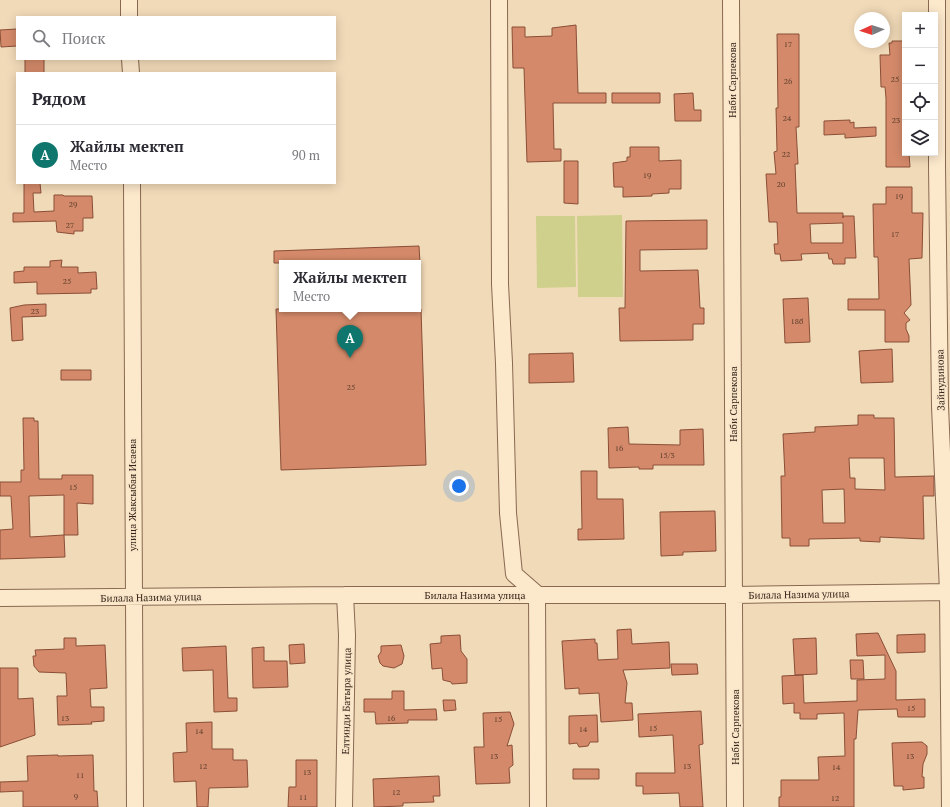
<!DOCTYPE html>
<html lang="ru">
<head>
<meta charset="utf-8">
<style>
  :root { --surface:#fff; --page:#f2f2f3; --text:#2b2b33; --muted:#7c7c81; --line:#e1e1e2; --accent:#0f766e }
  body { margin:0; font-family:"PT Serif",serif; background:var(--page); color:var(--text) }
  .controls { position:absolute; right:12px; top:12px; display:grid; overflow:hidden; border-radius:0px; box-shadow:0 2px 10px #0003 }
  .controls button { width:36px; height:36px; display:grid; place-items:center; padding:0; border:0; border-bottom:1px solid var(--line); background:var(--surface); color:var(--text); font:20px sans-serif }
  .compass { position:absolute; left:854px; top:12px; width:36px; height:36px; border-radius:50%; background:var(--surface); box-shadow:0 2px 10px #0003; rotate:267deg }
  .you { position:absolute; left:459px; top:486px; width:14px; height:14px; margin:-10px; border:3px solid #fff; border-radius:50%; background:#1a73e8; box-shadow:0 0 0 6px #1a73e833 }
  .badge { display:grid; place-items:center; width:26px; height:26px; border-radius:50%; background:var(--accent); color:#fff; font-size:13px; font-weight:700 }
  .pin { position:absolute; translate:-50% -33px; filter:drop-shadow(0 1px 2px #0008) }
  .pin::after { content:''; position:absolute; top:21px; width:14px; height:12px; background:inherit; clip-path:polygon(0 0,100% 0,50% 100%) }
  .popup { position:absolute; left:279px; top:260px; width:142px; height:52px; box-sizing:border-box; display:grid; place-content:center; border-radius:0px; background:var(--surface); filter:drop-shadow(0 1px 3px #0005); font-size:13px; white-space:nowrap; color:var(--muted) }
  .popup b { font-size:15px; color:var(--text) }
  .popup::after { content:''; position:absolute; left:50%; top:100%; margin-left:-8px; border:8px solid transparent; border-top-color:var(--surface) }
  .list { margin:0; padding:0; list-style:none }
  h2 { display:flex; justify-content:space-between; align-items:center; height:52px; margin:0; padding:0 16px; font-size:17px }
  h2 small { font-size:13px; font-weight:400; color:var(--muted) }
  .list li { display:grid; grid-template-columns:26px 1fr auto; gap:12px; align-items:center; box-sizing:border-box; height:60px; padding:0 16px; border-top:1px solid var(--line) }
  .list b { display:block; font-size:15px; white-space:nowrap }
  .list p { margin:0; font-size:13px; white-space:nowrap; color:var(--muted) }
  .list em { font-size:13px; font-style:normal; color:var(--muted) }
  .icon { flex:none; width:22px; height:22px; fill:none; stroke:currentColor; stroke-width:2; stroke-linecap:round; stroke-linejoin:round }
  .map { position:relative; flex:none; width:950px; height:807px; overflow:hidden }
  .search { position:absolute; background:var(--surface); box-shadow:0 2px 10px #0003; left:16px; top:16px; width:320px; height:44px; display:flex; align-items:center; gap:10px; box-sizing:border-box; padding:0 14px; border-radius:0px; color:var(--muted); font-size:15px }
  .panel { position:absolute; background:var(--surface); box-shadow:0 2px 10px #0003; left:16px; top:72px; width:320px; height:112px; border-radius:0px }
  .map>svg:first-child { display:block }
  .green { fill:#cfd08c }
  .building { fill:#d48a6a; stroke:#8a4e36; fill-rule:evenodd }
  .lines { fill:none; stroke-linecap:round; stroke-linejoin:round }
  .minor-casing { stroke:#896952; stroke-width:18 }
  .minor { stroke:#fce8cb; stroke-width:16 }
  .labels { text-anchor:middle; stroke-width:3; stroke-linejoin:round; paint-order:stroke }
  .number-label { font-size:8px; fill:#5e3e2d }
  .street-label { font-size:10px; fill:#362419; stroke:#f8e5c8 }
</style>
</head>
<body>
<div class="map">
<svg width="950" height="807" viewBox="0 0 950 807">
  <rect width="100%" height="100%" fill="#f1dab8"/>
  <path class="green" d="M622 215 623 297H578L577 216Z
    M536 216H575L576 287 537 288Z"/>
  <path class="building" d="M576 25 578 93H606V103H553L554 149H561V161L527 162 524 68H513L512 27H525V37L552 36V28Z
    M17 29V46L1 47 0 30Z
    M777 34H799V127H796L798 164H795L797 213H843V218V216H854L856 258H845V264H833L832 259H829L828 253 801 254 802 260 781 261 780 254H775L774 244H778L777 222H769L766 174H776L774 152 777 151 776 108H778ZM843 223V243H811L810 224Z
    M892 41H905V153H909L910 167H886V98L885 87H881L880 55H890L889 43H892Z
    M25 59H44V73H25Z
    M612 93H660V103H612Z
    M693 93 694 110H701V121H675L674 94Z
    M850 120V123L854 122V128L876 127V136L845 138V134L824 135V121Z
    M630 147H659V161L681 160V189H669V193L652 194V196L623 197V187H614L613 163 627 161V157H630Z
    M564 161H578V204L564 203Z
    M24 183H40L41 193H33L34 212 54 211V195H63L64 196H92L93 218H83V231H74V234L57 232 56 221 13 222V213H24Z
    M886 187H912V213H923L922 258 909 259 911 305 904 313 910 320 906 323V329L909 336V342H885V310H848V299H879L878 257H874L873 204H886Z
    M707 220V249L640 250V271L698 270 700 308H704V324H693V340L620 341 619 308H625L626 221Z
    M419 246 420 263H274V251Z
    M62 260 61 267H78V273L96 272 97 289H91V293L37 294V282L14 283V272L24 271V267H50V261Z
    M808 298 810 342 785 343 783 299Z
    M46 304V316L22 317 23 340 12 341 10 308 24 305Z
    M276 309H421L426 465 281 470Z
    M892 349 893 382 861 383 859 351Z
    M573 353 574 382 529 383V354Z
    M61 370H91V380H61Z
    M858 415H874V418H894L895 477 934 476V496H923L924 539 880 537V542L860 541V538L809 539V546H790V538H782L781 476H785L783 434 815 432V427L858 425ZM849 458H884L885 490 855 489V478H850ZM844 489 845 523H823L822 490Z
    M23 418H34V421H38L39 479H62V475H93V504L77 503 78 535H64L65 557 0 559V530L13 529 11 496H0V482H21V470H24ZM64 495V535L30 537 29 496Z
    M628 427 629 444 680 445V430L703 429 704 465H653V469H639V467L609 468 608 428Z
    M581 471H597V499H623L624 539 578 540V529H582Z
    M715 511 716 551 683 552V555L661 556 660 512Z
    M631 629 632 644 669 642 670 668 623 670 627 683 625 703H632L633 720 601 722 599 693 579 694V688L565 689 562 641 595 639V643H597L598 660 618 659 617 630Z
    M878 633 896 671V700L925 699V717H898L897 709 858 710 856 739H854V807H779V797H781V780H819L818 757 845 756 844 713 817 714V719H800V713H794V703L783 704 782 676 803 675 804 703 857 701V680L885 679V655L857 656 856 634Z
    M925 634V652L897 653V635Z
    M460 635 461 651 467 659V683L452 684 451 682 443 680 442 668 432 669 430 644 441 643V636Z
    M64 638H76V646L105 645 107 688 90 689 91 707H104V721L91 722 92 724 58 725 57 696H67L66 673 39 672 34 666 33 656H36L35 650 64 649Z
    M816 638 817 674 795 675 793 639Z
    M304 644 305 663 290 664 289 645Z
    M401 645 404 656 402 664 394 668 383 666 380 663 378 656 381 652V646Z
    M226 646 228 698H237V711L214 712 213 670 183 671 182 648Z
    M264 647V661H287L288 687 253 688 252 648Z
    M850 660H863L864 679H851Z
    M671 664H697L698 674 672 675Z
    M0 668H18V699L33 698 35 735 0 747Z
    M392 691H404V710L436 709 437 720H408V723L376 724 375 712H364V699H392Z
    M443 700H455L456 710 444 711Z
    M701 711 703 744 699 745 703 807H680L679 793 643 794V786H636V773H675L673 735 639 737 638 714Z
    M510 712 514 724 507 746 512 745 513 765 509 768 510 783 476 784 474 747H484L483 713Z
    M597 715 598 742H590L588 746 579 747 577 743 569 744V716Z
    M212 722V749H233V760H247L248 787 209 788 208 807H197L196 781 174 782 173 753 187 752 186 723Z
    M922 742 927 746V754L923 764 922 777H924V788L903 790V786H894L892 743Z
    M58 755V756L93 755 94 791H97L98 807H23V791L0 792V782L28 781 27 756Z
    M296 760H317V807H288L289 787H296Z
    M573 769H599V779H573Z
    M439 776 440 796H433L434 802 403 803V806L374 807 373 779Z"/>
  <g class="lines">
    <defs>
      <path id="minor" d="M129 0V17
        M499 0 500 284 504 363 508 513 514 574 537 594 538 807
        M731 0 735 807
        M937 0V166L940 406 948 592 950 807
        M130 59 131 73
        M132 183 135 807
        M0 598 345 595H735L950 592
        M344 807 347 635 345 595"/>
    </defs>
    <use href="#minor" class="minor-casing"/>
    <use href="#minor" class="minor"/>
  </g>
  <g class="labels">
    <g class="number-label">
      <text x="788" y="47">17</text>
      <text x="895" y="82">25</text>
      <text x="788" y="84">26</text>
      <text x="787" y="121">24</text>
      <text x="896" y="123">23</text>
      <text x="786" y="157">22</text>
      <text x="647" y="178">19</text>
      <text x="781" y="187">20</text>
      <text x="899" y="199">19</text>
      <text x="73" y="207">29</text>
      <text x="70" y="228">27</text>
      <text x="895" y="237">17</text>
      <text x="67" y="284">25</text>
      <text x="35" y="314">23</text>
      <text x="797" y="324">18б</text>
      <text x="351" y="390">25</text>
      <text x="619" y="451">16</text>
      <text x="667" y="458">15/3</text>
      <text x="73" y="490">15</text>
      <text x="911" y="711">15</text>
      <text x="65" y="721">13</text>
      <text x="391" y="721">16</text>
      <text x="498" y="722">15</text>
      <text x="653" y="731">15</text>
      <text x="583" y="732">14</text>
      <text x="199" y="734">14</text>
      <text x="494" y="759">13</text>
      <text x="910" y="759">13</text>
      <text x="203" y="769">12</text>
      <text x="687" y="769">13</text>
      <text x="836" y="770">14</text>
      <text x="307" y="775">13</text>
      <text x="80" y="778">11</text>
      <text x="396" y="795">12</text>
      <text x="76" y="799">9</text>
      <text x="303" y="800">11</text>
      <text x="835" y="801">12</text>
    </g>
    <g class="street-label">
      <text transform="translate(732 80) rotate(-90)" y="4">Наби Сарпекова</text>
      <text transform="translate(940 380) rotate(-91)" y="4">Зайнудинова</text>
      <text transform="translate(733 404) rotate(-90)" y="4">Наби Сарпекова</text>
      <text transform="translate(132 495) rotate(-90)" y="4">улица Жаксыбая Исаева</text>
      <text transform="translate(799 594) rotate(-1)" y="4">Билала Назима улица</text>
      <text x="475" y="599">Билала Назима улица</text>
      <text transform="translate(151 597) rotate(-1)" y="4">Билала Назима улица</text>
      <text transform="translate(346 701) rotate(-89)" y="4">Елтинди Батыра улица</text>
      <text transform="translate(735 727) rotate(-90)" y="4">Наби Сарпекова</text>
    </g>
  </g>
</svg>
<div class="controls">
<button>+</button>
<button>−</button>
<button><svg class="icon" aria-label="locate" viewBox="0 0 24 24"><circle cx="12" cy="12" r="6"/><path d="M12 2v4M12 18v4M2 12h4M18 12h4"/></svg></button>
<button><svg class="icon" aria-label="layers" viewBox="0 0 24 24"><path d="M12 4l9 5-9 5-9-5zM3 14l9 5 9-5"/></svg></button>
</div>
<svg class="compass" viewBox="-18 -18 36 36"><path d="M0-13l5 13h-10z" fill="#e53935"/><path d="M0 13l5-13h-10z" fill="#7c7c81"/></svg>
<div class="you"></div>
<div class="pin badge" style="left:350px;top:358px">A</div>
<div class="popup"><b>Жайлы мектеп</b>Место</div>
<div class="search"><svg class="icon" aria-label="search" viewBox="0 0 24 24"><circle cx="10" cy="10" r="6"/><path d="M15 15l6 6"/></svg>Поиск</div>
<section class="panel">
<h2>Рядом<small></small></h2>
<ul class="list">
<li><span class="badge">A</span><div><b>Жайлы мектеп</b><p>Место</p></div><em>90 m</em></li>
</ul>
</section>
</div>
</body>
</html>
